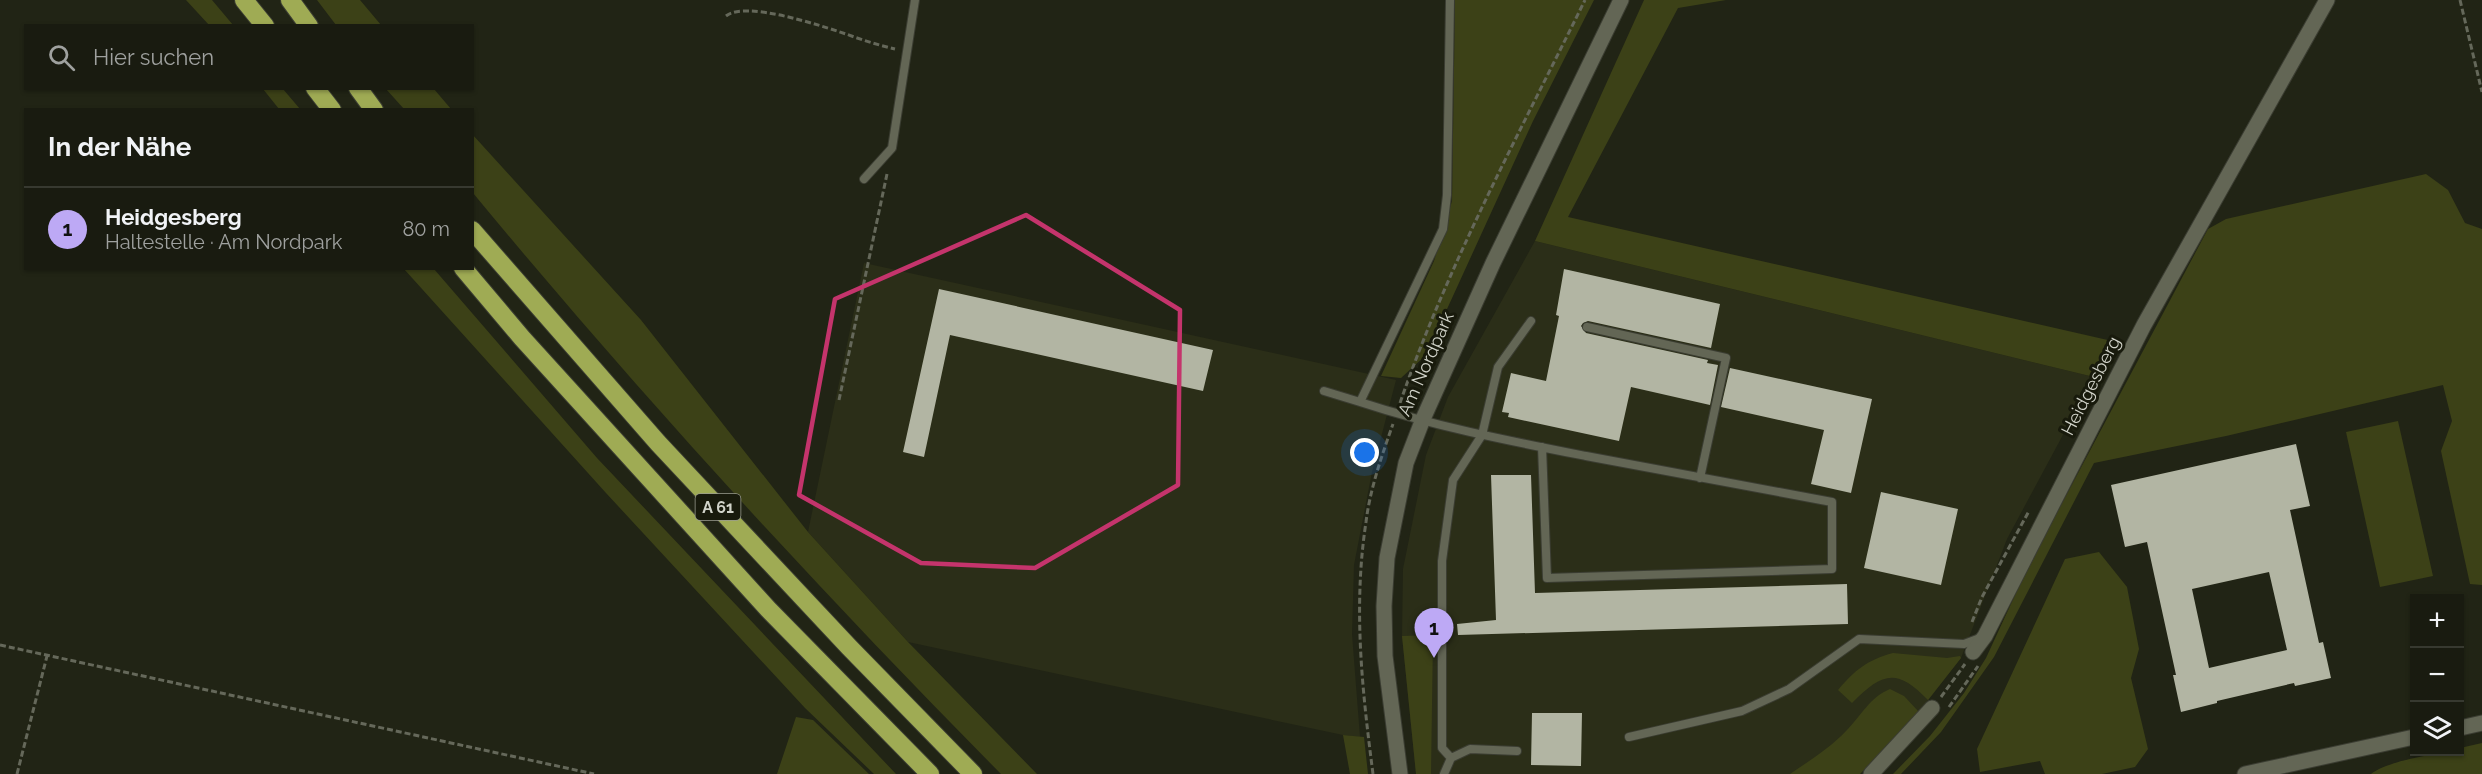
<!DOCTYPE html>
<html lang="de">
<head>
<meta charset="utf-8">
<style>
  :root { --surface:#191b10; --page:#26281e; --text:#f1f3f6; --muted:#9fa19f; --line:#373930; --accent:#bda9f5 }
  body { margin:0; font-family:Raleway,sans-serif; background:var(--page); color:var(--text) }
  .controls { position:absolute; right:18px; bottom:18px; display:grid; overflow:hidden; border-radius:0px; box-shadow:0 2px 4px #0004 }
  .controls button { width:54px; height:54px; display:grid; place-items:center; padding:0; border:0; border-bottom:2px solid var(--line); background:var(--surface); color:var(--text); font:30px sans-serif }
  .you { position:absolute; left:1365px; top:453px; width:21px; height:21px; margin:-15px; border:4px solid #fff; border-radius:50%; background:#1a73e8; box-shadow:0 0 0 9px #1a73e833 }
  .badge { display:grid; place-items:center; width:39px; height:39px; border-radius:50%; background:var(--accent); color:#111; font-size:20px; font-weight:700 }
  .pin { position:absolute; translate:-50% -50px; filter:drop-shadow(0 2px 3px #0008) }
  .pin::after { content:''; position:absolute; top:32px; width:21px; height:18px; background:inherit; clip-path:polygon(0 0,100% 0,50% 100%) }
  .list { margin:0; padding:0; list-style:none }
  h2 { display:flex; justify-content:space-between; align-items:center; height:78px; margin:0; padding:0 24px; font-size:26px }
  h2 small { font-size:20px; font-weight:400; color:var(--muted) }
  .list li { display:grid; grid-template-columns:39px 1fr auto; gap:18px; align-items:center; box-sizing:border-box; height:84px; padding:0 24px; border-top:2px solid var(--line) }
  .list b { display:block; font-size:22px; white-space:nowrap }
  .list p { margin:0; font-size:20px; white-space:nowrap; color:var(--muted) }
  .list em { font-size:20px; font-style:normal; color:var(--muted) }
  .icon { flex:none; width:33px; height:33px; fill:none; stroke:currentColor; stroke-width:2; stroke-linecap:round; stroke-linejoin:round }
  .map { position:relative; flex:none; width:2482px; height:774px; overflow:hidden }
  .search { position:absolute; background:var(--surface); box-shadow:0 2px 4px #0004; left:24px; top:24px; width:450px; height:66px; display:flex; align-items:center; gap:15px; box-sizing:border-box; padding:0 21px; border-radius:0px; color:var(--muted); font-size:22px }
  .panel { position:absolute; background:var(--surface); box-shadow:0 2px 4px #0004; left:24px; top:108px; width:450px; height:162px; border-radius:0px }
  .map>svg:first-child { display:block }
  .built { fill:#2b2e18 }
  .green { fill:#3c4117 }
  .building { fill:#b2b5a3; fill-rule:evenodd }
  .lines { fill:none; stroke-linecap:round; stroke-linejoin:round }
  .lane-casing { stroke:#3b3d32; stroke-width:10 }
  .street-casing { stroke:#3b3d32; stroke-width:17 }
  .secondary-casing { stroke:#3b3d32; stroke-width:17 }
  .highway-casing { stroke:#3b3d32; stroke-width:20 }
  .path { stroke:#65685a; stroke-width:3; stroke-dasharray:6 3; stroke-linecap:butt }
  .lane { stroke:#636655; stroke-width:8 }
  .street { stroke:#636655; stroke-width:15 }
  .secondary { stroke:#636655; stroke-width:15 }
  .highway { stroke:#9fab54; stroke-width:18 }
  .marked { fill:none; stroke:#c4346c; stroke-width:4.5; stroke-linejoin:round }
  .labels { text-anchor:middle; stroke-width:6; stroke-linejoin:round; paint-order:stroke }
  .shield { fill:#181a0c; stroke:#9a9c90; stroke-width:1.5 }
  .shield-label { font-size:16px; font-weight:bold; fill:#d1d3c9 }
  .street-label { font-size:18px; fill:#d1d3c9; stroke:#181a0c }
</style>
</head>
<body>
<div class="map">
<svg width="2482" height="774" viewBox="0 0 2482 774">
  <rect width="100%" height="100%" fill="#212415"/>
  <path class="built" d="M1535 241 2094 377 2007 539 1961 658 1919 712 1860 774H1416L1402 636 1403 569 1426 455 1448 397Z
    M864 263 1396 380 1372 472 1354 565 1352 634 1360 737 1343 735 908 642 808 532Z"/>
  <path class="green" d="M186 0H212L233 25H209Z
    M317 0H360L381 25H336Z
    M1455 0H1594L1533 121 1426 355 1401 378 1381 376 1434 261 1452 201Z
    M1644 0H1726L1678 8 1568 217 2112 341 2094 377 1535 241Z
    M263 89H283L300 109H279Z
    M386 89H434L451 109H404Z
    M472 134 641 320 808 532 908 642 1037 774H1001C817 588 639 394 473 193Z
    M2426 174 2448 190 2465 223 2482 229V585L2470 584 2441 451 2452 421 2443 385 2226 436 2094 463 1994 657 1941 732 1901 774H1893L1930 736 1964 693 1986 658 2028 567 2208 229 2226 219Z
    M404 269H434L597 458 896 774H874L805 708 606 493Z
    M2398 421 2433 576 2380 587 2346 432Z
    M2099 552 2127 587 2139 649 2131 678 2148 749 2135 767 2102 774H2045L2040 761 1980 772 1977 749 2065 559Z
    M1433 635 1431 774H1416L1402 636Z
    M1893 653 1947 658 1960 656 1961 658 1928 700C1896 667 1882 673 1852 703L1838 690C1855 670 1867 660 1893 653Z
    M1890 689 1904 696 1919 712 1916 717 1860 774H1790C1809 761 1830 748 1846 731 1861 716 1870 697 1890 689Z
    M796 717 813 720 869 774H777Z
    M1343 735 1364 737 1368 774H1350Z
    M2482 743V774H2371C2387 761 2439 752 2460 752V748Z"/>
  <path class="building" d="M1564 269 1720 304 1711 348 1588 321 1583 323 1581 326 1586 333 1708 360 1707 363 1718 365 1710 405 1631 387 1619 441 1508 417 1509 413 1502 412 1511 373 1546 381 1559 316 1556 315Z
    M939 289 1213 350 1203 391 950 335 924 457 903 452Z
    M1730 368 1872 399 1851 493 1811 484 1824 430 1721 407Z
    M2296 444 2310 506 2290 510 2319 643 2323 642 2331 678 2295 686 2294 683 2217 701V703L2181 712 2173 675H2176L2147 542 2125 547 2111 485ZM2269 572 2287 650 2209 668 2192 589Z
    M1491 475H1531L1535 593 1847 584 1848 624 1458 635 1457 624 1496 620Z
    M1881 492 1958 509 1941 585 1864 568Z
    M1532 713H1582L1581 766 1531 765Z"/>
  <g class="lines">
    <defs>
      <path id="lane" d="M1450 0 1447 195 1443 229 1360 402C1433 426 1510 441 1586 456 1668 472 1750 487 1832 502V569L1547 578 1542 447
        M864 179 892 148 915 0
        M1587 327 1726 358 1700 478
        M1324 391 1360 402
        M1629 737 1742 711 1789 689 1859 639 1964 644 1980 638
        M1451 758 1442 748V561L1453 480 1482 435 1498 367 1531 321
        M1444 774 1451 758 1470 749 1517 751"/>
      <path id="street" d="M1973 652 1985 636 2144 325 2327 0
        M2460 728 2482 723
        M1871 774 1932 708
        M2245 774 2414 737"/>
      <path id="secondary" d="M1400 774 1385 656 1384 606 1387 558 1406 463 1423 419 1493 263 1621 0"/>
      <path id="highway" d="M244 0 265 26
        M290 0 309 26
        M315 88 332 110
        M358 88 374 110
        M472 230 658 443 849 647 973 774
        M463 268 522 338 768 609 930 774"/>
    </defs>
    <use href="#lane" class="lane-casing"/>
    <use href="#street" class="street-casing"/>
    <use href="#secondary" class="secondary-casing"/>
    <use href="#highway" class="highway-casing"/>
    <path class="path" d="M2460 0 2482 92
      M726 16C745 0 822 26 846 34 862 40 878 45 895 49
      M839 400 887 174
      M1400 403C1448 264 1520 132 1585 0
      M1972 622 1982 597 2029 511
      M0 645 594 774
      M1941 697 1965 664
      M1949 707 1978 666
      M17 774 47 656
      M1373 774C1362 689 1353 607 1366 522 1370 489 1382 455 1393 424"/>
    <use href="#lane" class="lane"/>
    <use href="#street" class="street"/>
    <use href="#secondary" class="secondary"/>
    <use href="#highway" class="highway"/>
  </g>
  <path class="marked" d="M1026 215 1180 310 1178 485 1035 568 921 563 799 495 835 299Z"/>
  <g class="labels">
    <rect class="shield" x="695.5" y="494" width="45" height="26" rx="4.5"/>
    <g class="shield-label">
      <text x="718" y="513">A 61</text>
    </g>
    <g class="street-label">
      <text transform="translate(1426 364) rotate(-66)" y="6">Am Nordpark</text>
      <text transform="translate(2091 386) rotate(-63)" y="6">Heidgesberg</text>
    </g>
  </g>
</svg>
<div class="controls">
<button>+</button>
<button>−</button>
<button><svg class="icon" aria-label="layers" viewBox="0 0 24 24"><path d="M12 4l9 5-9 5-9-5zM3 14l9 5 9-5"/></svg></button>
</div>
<div class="you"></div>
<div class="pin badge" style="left:1434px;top:658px">1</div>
<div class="search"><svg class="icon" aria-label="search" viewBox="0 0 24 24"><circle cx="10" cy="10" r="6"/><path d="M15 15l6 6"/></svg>Hier suchen</div>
<section class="panel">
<h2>In der Nähe<small></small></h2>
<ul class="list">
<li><span class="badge">1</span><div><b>Heidgesberg</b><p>Haltestelle · Am Nordpark</p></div><em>80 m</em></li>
</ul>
</section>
</div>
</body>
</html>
